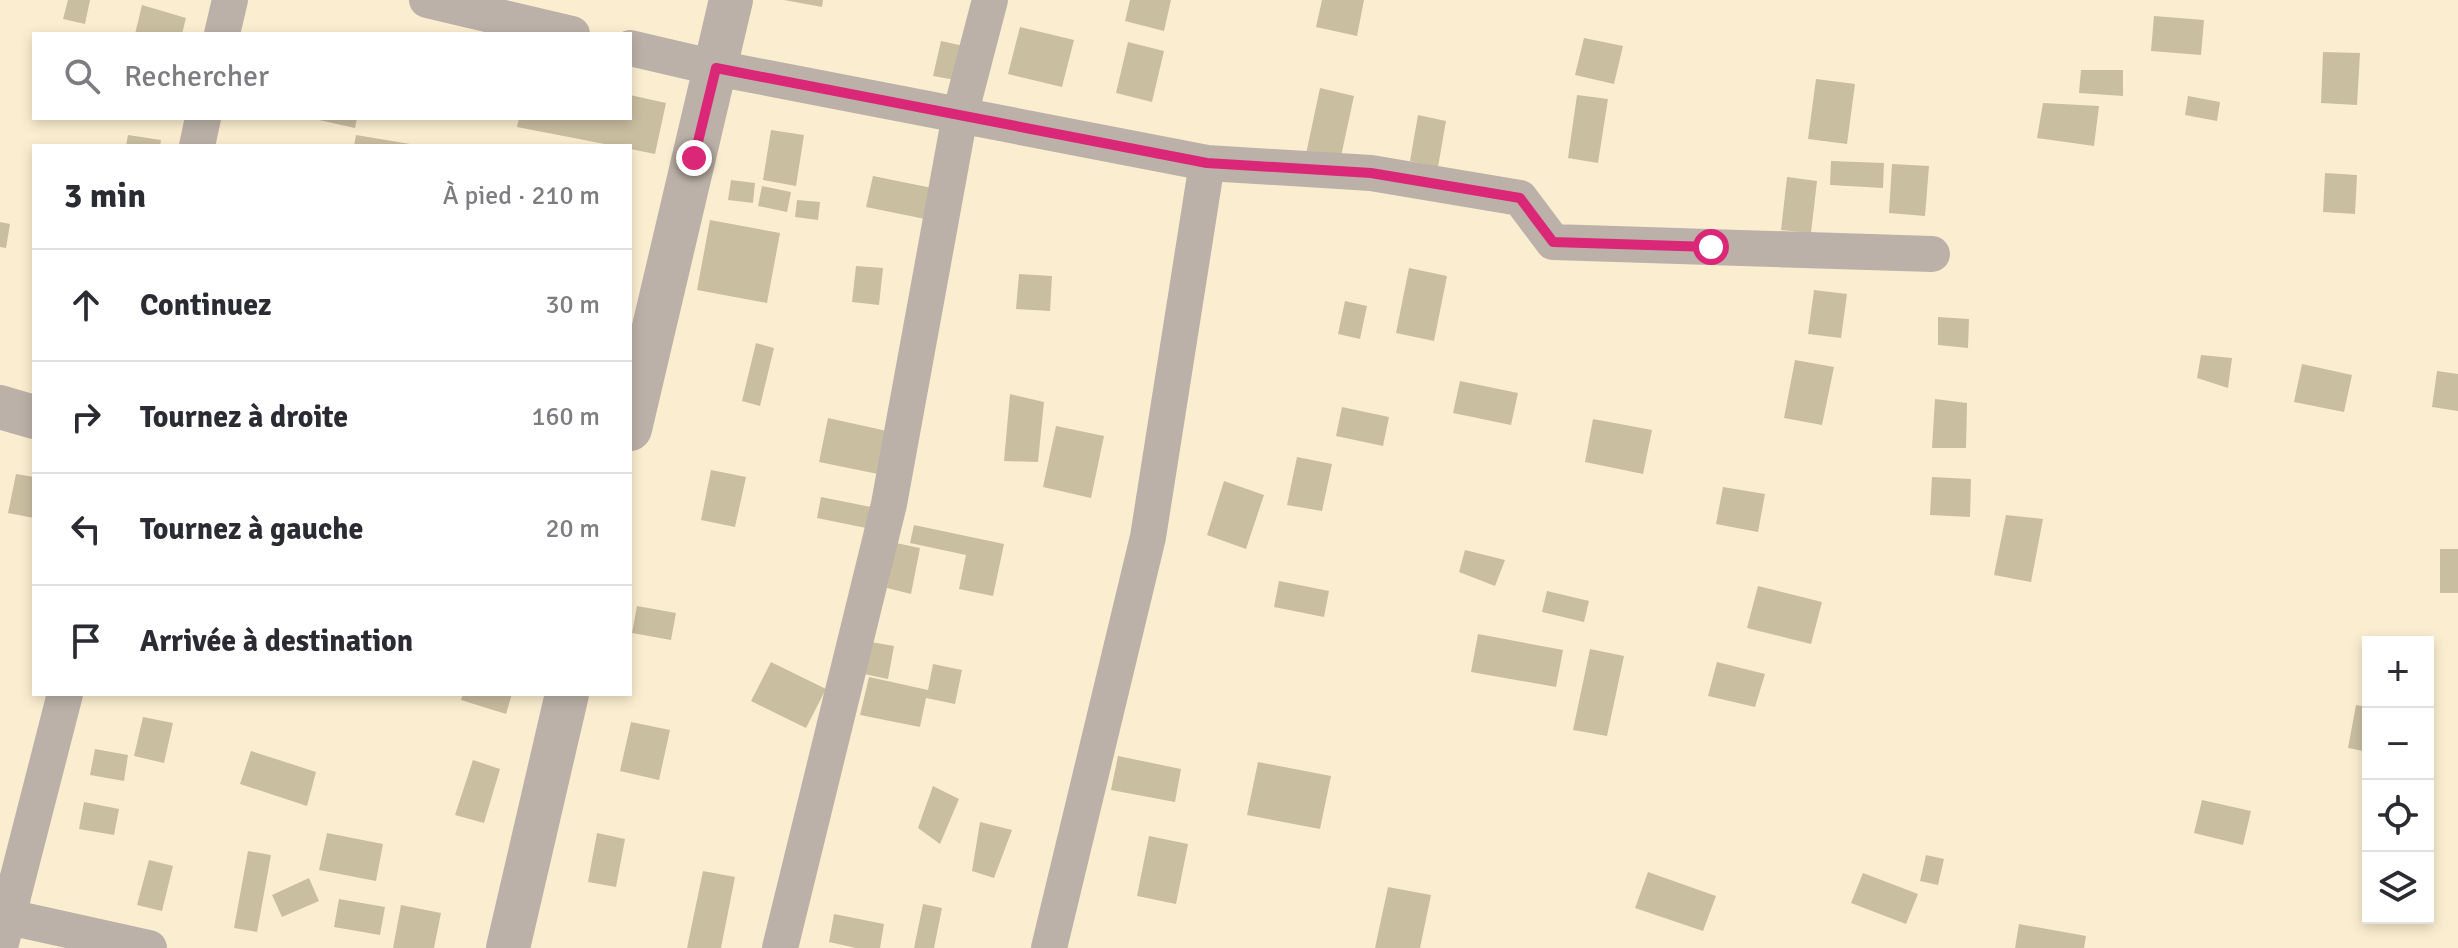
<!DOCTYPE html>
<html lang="fr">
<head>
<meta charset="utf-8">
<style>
  :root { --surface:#fff; --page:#f2f2f3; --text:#2b2b33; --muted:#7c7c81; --line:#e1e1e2 }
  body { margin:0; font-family:Signika,sans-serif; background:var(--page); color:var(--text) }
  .controls { position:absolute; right:24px; bottom:24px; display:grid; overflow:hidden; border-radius:0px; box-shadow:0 4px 12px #0003 }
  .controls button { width:72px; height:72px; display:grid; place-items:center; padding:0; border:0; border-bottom:2px solid var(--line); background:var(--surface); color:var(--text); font:40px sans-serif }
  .stop { position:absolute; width:24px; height:24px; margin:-18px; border:6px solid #db2777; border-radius:50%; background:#fff }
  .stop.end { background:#db2777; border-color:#fff; box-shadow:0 2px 8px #0008 }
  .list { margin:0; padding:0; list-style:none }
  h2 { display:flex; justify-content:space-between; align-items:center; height:104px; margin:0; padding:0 32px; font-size:34px }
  h2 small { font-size:26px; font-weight:400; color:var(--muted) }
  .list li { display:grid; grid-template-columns:52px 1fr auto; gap:24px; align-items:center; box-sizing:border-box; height:112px; padding:0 32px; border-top:2px solid var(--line) }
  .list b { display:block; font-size:30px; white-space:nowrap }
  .list em { font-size:26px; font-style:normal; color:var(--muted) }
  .icon { flex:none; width:44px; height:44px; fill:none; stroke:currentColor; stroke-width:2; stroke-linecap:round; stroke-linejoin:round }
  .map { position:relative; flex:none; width:2458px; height:948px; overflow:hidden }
  .search { position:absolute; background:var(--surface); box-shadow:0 4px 12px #0003; left:32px; top:32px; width:600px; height:88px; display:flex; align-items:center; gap:20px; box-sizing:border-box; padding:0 28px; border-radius:0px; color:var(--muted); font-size:30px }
  .panel { position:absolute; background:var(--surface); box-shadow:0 4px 12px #0003; left:32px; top:144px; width:600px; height:552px; border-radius:0px }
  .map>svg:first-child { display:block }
  .building { fill:#cabea1 }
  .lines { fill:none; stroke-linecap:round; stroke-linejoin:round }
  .minor { stroke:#bcb1a8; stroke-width:36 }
  .tertiary { stroke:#bcb1a8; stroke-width:44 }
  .route { stroke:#db2777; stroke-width:10 }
</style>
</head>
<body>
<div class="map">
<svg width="2458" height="948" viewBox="0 0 2458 948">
  <rect width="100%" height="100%" fill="#fbeed0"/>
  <path class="building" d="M68 0H90L85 24 63 19Z
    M784 0H823L822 7Z
    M1130 0H1171L1164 31 1125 21Z
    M1322 0H1364L1357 36 1316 27Z
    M142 5 186 18 182 34H135Z
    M2154 16 2204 20 2201 55 2151 51Z
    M1020 27 1074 40 1062 87 1008 74Z
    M1584 38 1623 46 1614 84 1575 75Z
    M941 41 973 48 966 82 933 76Z
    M1128 42 1164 51 1152 102 1116 93Z
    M2323 52 2360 53 2357 105 2321 103Z
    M2081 70H2123V96L2079 93Z
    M1816 79 1855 84 1847 144 1808 139Z
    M1320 88 1354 96 1340 161 1306 154Z
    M630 95 666 103 655 154 630 149V146H615L517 127 519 118H630Z
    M1577 95 1608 99 1598 163 1568 158Z
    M2188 96 2220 102 2217 121 2185 115Z
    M2043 103 2099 106 2094 146 2037 138Z
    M1418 115 1446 121 1438 167 1410 161Z
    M310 118H357L355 128Z
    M771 130 804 135 796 186 763 180Z
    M128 135 161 140 160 146H126Z
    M356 135 410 144V146H354Z
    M1831 161 1884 163 1883 188 1830 185Z
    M1892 164 1929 166 1925 216 1889 213Z
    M2325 173 2357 175 2355 214 2323 212Z
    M873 176 932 188 925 219 866 207Z
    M1787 177 1817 181 1811 233 1781 230Z
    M731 180 755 183 753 203 728 200Z
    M762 186 791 192 787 212 758 206Z
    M797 200 820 202 818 220 795 217Z
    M710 220 780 233 767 303 697 290Z
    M0 222 10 224 6 248 0 247Z
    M856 266 883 268 879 305 852 302Z
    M1409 268 1447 276 1434 341 1396 333Z
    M1019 274 1052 276 1050 311 1016 309Z
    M1814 290 1847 294 1841 338 1808 334Z
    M1345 301 1367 306 1360 339 1338 334Z
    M1938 317 1969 319 1968 348 1938 345Z
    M756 343 774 348 760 406 742 401Z
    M2201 355 2232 358 2228 388 2197 378Z
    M1795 360 1834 367 1822 425 1784 418Z
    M2302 364 2352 375 2344 412 2294 402Z
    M2437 371 2458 374V411L2432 407Z
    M1460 381 1518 393 1511 425 1453 413Z
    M1010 394 1044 402 1038 462 1004 461Z
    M1935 399 1967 403 1966 448H1932Z
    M1342 407 1389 417 1383 446 1336 436Z
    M828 418 887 431 878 474 819 462Z
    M1593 419 1652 430 1643 474 1585 462Z
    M1056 426 1104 436 1091 498 1043 487Z
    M1297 457 1332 464 1322 511 1287 505Z
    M711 470 746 477 735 527 701 520Z
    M16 474 34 477V518L8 513Z
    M1932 477 1971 479 1970 517 1930 515Z
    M1224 481 1264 495 1246 549 1207 535Z
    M1723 487 1765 494 1758 532 1716 524Z
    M821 497 871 507 866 528 817 518Z
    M2006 515 2043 519 2031 582 1994 575Z
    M914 525 1004 544 993 596 959 589 966 555 910 543Z
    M896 543 920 548 911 594 887 588Z
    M2440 549H2458V593H2440Z
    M1465 550 1505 560 1495 586 1459 572Z
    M1279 581 1329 591 1324 617 1274 607Z
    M1758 586 1822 602 1811 644 1747 628Z
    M1547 591 1589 601 1584 622 1542 612Z
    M637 606 676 613 671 640 632 633Z
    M1478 634 1563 650 1556 687 1471 672Z
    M871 642 894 646 888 679 864 674Z
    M1590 649 1624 656 1607 736 1573 730Z
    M771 662 826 689 806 728 751 701Z
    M1717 662 1765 674 1755 707 1708 696Z
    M933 664 962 670 955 704 926 698 920 727 860 715 869 677 928 690Z
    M463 694H512L506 714 461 700Z
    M2356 705 2368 707V752L2348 748Z
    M143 717 173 723 164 763 134 756Z
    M631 722 670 730 659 780 620 771Z
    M95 749 128 755 124 781 90 775Z
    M251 751 316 772 307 806 240 784Z
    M1118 756 1181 769 1175 802 1111 790Z
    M473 760 500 769 484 823 455 815Z
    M1258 762 1331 776 1320 829 1247 815Z
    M933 786 959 799 940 844 918 828Z
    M2202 800 2251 811 2243 845 2194 833Z
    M84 802 119 809 114 835 79 829Z
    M980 822 1012 830 994 878 972 871Z
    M327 833 383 844 376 881 319 870Z
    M597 833 625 839 616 887 588 882Z
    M1149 836 1188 844 1176 904 1137 896Z
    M248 851 271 855 257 932 234 928Z
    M1926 855 1944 859 1938 885 1920 881Z
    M149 860 173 866 162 911 137 905Z
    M703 871 735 877 721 948H687Z
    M1648 872 1716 896 1703 931 1635 908Z
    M1863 873 1918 894 1906 924 1851 903Z
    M309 878 319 901 282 917 272 895Z
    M1388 887 1431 895 1420 948H1375Z
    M339 899 385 907 380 935 334 927Z
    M923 904 942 908 934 948H914Z
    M401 905 441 913 434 948H393Z
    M834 914 884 924 880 948H856L829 942Z
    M2019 924 2086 936 2084 948H2015Z"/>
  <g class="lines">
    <path class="minor" d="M427 0 572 34
      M222 34 230 0
      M630 48 716 68 1207 163 1371 173 1520 198 1553 242 1932 254
      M197 146 203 118
      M0 915 149 948
      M0 947 65 694
      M780 948 889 504 960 115 990 0
      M1049 948 1148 537 1207 163"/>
    <path class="tertiary" d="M0 407 34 417
      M630 429 731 0
      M508 948 567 694"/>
  </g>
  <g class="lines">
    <path class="route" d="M694 158 716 68 1207 163 1371 173 1520 198 1553 242 1711 247"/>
  </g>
</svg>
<div class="controls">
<button>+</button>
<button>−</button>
<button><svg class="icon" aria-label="locate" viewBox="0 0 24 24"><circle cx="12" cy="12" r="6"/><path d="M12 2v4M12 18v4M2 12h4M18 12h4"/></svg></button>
<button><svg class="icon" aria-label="layers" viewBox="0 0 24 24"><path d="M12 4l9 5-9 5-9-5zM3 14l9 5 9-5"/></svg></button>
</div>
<div class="stop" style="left:1711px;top:247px"></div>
<div class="stop end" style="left:694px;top:158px"></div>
<div class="search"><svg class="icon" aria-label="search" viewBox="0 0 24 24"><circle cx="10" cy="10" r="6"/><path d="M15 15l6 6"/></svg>Rechercher</div>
<section class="panel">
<h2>3 min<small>À pied · 210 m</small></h2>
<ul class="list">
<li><svg class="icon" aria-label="ahead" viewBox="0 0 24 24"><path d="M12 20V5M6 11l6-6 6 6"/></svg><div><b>Continuez</b></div><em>30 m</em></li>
<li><svg class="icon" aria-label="right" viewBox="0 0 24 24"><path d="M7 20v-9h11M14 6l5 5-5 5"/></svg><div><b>Tournez à droite</b></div><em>160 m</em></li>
<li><svg class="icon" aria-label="left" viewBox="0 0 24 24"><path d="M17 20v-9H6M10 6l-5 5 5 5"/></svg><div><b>Tournez à gauche</b></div><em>20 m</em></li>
<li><svg class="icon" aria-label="arrive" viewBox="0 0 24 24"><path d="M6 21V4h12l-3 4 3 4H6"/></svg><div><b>Arrivée à destination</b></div></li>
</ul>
</section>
</div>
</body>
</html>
